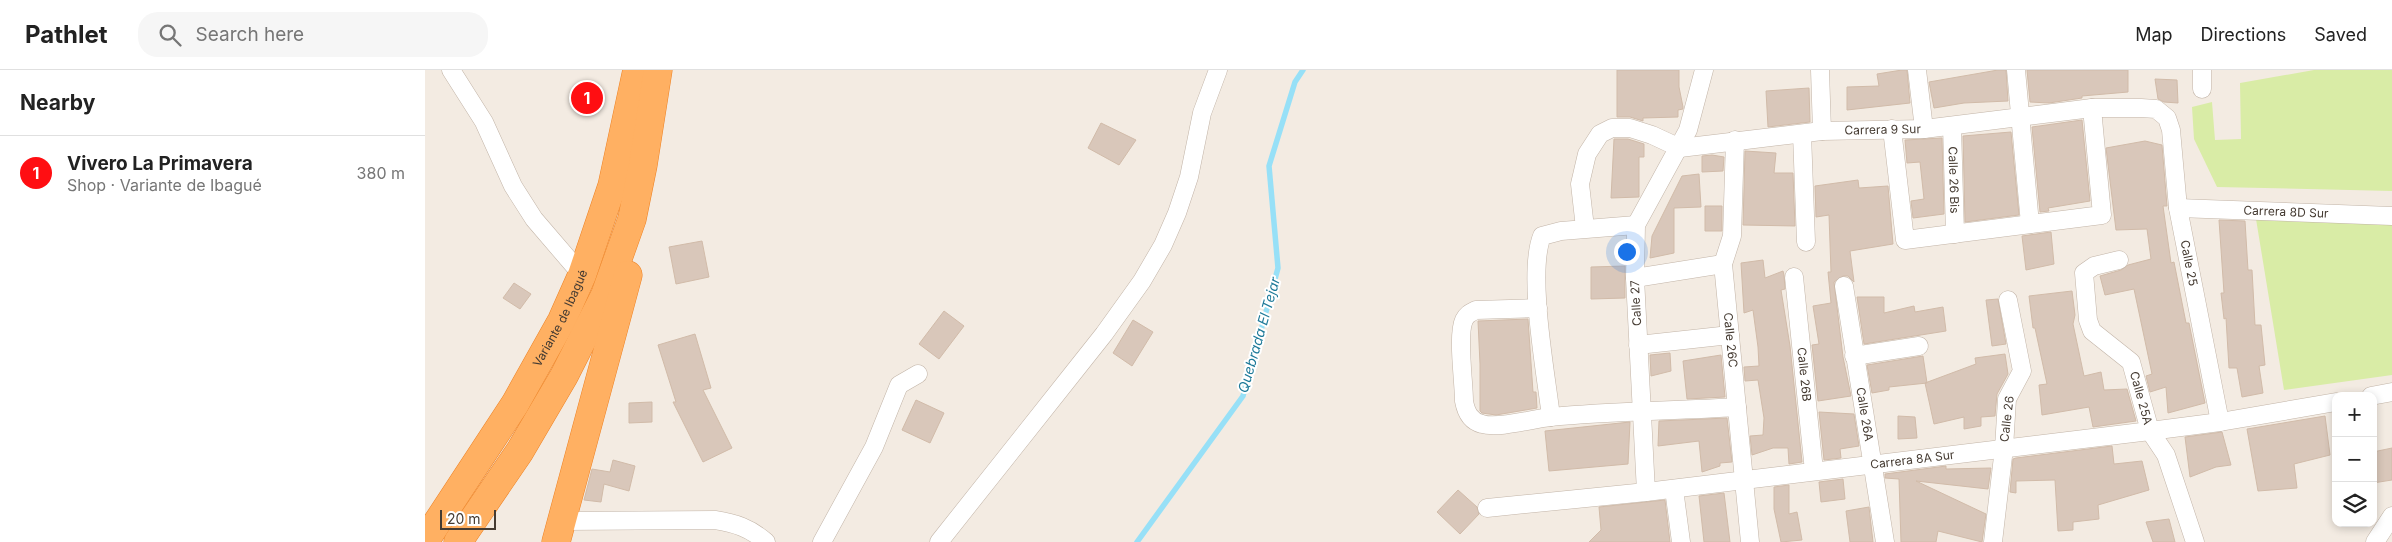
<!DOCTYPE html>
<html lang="en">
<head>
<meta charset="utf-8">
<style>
  :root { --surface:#fff; --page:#f6f6f6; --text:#222; --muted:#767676; --line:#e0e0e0; --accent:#ff0e12 }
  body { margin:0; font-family:Inter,sans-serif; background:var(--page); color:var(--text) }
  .controls { position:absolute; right:15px; bottom:15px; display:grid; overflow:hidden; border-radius:10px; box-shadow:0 2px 8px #0003 }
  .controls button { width:45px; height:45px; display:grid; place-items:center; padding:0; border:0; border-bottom:1px solid var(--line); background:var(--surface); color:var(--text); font:25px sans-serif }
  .scale { position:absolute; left:15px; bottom:12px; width:56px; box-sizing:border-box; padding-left:5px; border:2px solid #453b32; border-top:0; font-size:14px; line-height:18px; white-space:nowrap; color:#453b32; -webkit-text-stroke:4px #fff; paint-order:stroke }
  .you { position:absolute; left:1201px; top:181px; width:18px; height:18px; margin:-12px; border:4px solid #fff; border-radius:50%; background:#1a73e8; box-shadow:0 0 0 8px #1a73e833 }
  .badge { display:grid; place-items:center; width:32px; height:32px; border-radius:50%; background:var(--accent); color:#fff; font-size:16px; font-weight:700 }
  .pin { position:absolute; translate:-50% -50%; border:2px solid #fff; box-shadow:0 1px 5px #0006 }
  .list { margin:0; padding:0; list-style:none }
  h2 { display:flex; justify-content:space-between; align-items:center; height:65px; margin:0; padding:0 20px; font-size:21px }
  h2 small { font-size:16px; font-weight:400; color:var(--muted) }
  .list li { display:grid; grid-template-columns:32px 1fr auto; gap:15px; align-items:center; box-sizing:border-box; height:75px; padding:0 20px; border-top:1px solid var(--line) }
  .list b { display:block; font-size:19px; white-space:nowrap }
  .list p { margin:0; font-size:16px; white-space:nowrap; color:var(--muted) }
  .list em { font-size:16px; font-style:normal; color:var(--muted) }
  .icon { flex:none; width:28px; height:28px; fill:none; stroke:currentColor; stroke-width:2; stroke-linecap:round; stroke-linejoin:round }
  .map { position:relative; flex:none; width:1967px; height:472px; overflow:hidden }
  header { display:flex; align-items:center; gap:30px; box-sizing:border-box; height:70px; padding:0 25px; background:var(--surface); border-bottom:1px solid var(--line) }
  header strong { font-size:24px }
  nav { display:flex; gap:28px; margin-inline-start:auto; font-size:18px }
  .search { width:350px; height:45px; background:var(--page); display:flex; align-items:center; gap:12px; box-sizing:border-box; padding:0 18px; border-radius:20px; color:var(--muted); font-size:19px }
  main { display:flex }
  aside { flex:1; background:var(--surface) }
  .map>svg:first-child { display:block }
  .green { fill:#d9eca6 }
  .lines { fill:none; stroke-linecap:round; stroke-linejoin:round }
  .stream { stroke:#97e0f7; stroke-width:5.5 }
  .building { fill:#d9c7ba; stroke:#d1bba9 }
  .street-casing { stroke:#c2b4a7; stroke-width:19 }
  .highway-casing { stroke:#ed8123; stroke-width:29 }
  .street { stroke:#fff; stroke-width:18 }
  .highway { stroke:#ffb062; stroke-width:28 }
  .labels { text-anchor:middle; stroke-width:4; stroke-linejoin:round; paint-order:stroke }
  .street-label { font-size:12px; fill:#453b32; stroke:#fff }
  .water-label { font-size:14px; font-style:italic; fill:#1e7a99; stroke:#fff }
</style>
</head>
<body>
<header>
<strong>Pathlet</strong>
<div class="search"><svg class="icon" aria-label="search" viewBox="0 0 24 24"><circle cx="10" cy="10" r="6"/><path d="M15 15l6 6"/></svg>Search here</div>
<nav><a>Map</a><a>Directions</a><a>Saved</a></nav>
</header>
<main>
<aside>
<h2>Nearby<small></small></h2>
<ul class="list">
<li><span class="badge">1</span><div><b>Vivero La Primavera</b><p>Shop · Variante de Ibagué</p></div><em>380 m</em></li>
</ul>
</aside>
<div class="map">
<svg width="1967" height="472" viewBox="0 0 1967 472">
  <rect width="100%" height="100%" fill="#f3ebe2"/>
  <path class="green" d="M1889 0H1967V121L1792 117 1769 69 1767 37 1787 32 1790 70 1816 69 1815 13Z
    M1831 149 1967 151V305L1859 320Z"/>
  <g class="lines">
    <path class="stream" d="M712 472 818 326 853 198 844 96 870 12 878 0"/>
  </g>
  <path class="building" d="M1192 0H1254V17L1258 37V39L1253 40V47L1218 48V51L1205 47H1192Z
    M1477 0H1482L1485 33 1422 40V17L1454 16 1452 4Z
    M1573 0H1581L1583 31 1539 33 1509 38 1504 12Z
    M1602 0H1703V22L1657 26V28L1624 33 1605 32Z
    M1730 9 1752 10 1753 33 1739 32 1733 29Z
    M1384 18 1385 52 1343 57 1341 21Z
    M1657 50 1665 131 1623 138 1624 141 1615 142 1607 57Z
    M676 53 711 70 694 95 663 78Z
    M1586 62 1594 145 1540 152 1538 66Z
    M1517 68 1519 144 1488 148 1486 131 1499 129 1495 92 1482 93 1480 70Z
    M1189 69H1203L1219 74V87H1214V127L1186 128Z
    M1720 71 1737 75 1742 136H1738L1746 193 1749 192 1761 253H1764L1780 333 1743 343 1741 317 1725 322 1721 306 1727 304 1709 219 1680 225 1675 206 1696 200 1703 195 1726 189 1722 159 1691 160 1681 78Z
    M1320 81 1351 83 1349 103H1368L1370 156 1318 155Z
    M1287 85 1299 87 1298 101 1277 102V86Z
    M1274 104 1276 137 1249 138V183L1225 188 1227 166 1257 106Z
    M1433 110 1434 118 1463 116 1468 174 1425 181 1429 212 1423 206H1418L1409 212 1418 287 1426 326 1393 331 1387 275 1394 274 1388 236 1406 233 1403 202H1406L1404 145 1391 147 1390 116Z
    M1280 136H1297V161H1280Z
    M1794 150 1820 151 1823 200H1827L1830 255H1836L1840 295 1834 296 1838 323 1817 327 1812 298H1804L1801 248 1799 249 1796 223H1799Z
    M1626 162 1629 194 1601 200 1597 166Z
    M277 171 284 207 251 214 244 177Z
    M1338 190 1340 208 1358 201 1359 205 1360 219 1356 220 1365 276 1377 392 1364 394 1363 378H1348L1327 385 1325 366 1338 365 1339 348 1333 310 1320 311 1319 297 1334 296 1333 277 1328 240 1319 243 1316 193Z
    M1200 196V228L1166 229V197Z
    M89 213 106 224 95 239 78 228Z
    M1647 221 1650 245 1648 254 1659 306 1676 302 1679 320 1702 319 1711 351 1668 357 1664 337 1617 345 1614 315 1622 314 1610 258H1608L1604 226Z
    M1432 227H1459V243L1489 236 1490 242 1518 237 1521 261 1439 274Z
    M1573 229 1581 274 1567 276 1561 230Z
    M519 241 539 256 514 289 494 274Z
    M1103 249 1108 322H1111L1112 338 1071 345 1057 343 1055 341V294L1053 251Z
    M708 250 728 262 707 296 688 283Z
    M270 264 286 318 278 320 307 378 278 392 248 332H251L233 275Z
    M1245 283 1246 301 1226 306 1225 285Z
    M1580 284 1583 304 1572 324 1570 346 1556 347V356L1539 359V347L1509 354 1500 313 1551 294 1550 288Z
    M1296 285 1300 327 1262 329 1258 291Z
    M1498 286 1502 313 1464 317V320L1447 323 1442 295Z
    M491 330 519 343 505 373 477 360Z
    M227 332V352L204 353V333Z
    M1394 342 1429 344 1434 376 1415 379 1416 388 1399 390Z
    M1473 346 1490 347 1492 368 1473 369Z
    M1900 346 1905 385 1869 394 1872 418 1833 421 1822 359Z
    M1302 348 1307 392 1295 393V396L1277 402 1274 371 1233 376 1234 351Z
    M1205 352 1203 394 1124 401 1120 361Z
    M1797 362 1806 395 1791 397 1765 407 1760 367Z
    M1687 376 1689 394 1717 391 1724 420 1673 435 1674 449 1648 452V460L1633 461 1630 410 1591 411V423L1585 422 1588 389 1591 388Z
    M1967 378V410L1948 413V382Z
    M188 390 210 396 204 421 179 414 176 432 159 430 167 399 185 402Z
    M1521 396V399L1566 398 1563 419 1491 411 1561 444 1557 472 1513 461 1511 472H1476L1474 409 1460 408V404Z
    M1418 409 1420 429 1396 432 1394 412Z
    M1364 415V444L1372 442 1377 470 1356 472 1349 439V417Z
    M1033 420 1052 437 1054 444 1035 464 1012 442Z
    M1299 423 1305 472H1279L1274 426Z
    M1240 430 1245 472H1164L1176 460 1174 437Z
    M1444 437 1448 472H1425L1421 441Z
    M1744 449 1750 472H1728L1721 452Z"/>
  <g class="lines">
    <defs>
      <g id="street">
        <path d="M26 0 59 52 88 116 109 149 157 205"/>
        <path d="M1395 0 1397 61"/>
        <path d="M1492 0 1499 59"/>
        <path d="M1591 0 1605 154"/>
        <path d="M1777 0V19"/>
        <path id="s1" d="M1527 56 1530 164"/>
        <path d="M1467 59 1480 170 1677 145 1667 38"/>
        <path d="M1377 64 1381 172"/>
        <path id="s2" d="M1310 70 1307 166 1298 194 1325 472"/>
        <path id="s3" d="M1753 138 1967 146"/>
        <path id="s4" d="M1160 158 1155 114 1162 84 1175 64 1187 58H1205L1227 65 1255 78 1397 61 1499 59 1667 38H1716L1731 39 1742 48 1746 60 1753 138 1795 352"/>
        <path id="s5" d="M1694 190 1669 196 1659 203 1663 250 1667 261 1706 292 1725 361 1741 385 1770 472"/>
        <path id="s6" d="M1369 207 1389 401"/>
        <path d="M1210 208 1298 194"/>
        <path id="s7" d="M1419 216 1460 472"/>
        <path d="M1113 238 1051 240C1045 243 1042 244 1039 250 1032 265 1039 312 1039 331 1041 342 1045 351 1057 354 1073 359 1107 349 1125 347 1187 341 1250 341 1312 337"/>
        <path d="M1213 275 1305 265"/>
        <path d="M1429 286 1494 276"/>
        <path d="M1946 326 1967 322"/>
        <path d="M1126 347C1121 304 1102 203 1117 166L1136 161 1211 155"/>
        <path d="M1249 419 1256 472"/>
        <path d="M1221 422 1210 208 1211 155 1263 60 1279 0"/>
        <path id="s8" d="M1062 438 1221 422 1725 361 1795 352 1911 332"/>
        <path d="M137 451 290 450C310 453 325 458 341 472"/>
        <path d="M397 472 449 377 474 315 493 304"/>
        <path d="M514 472 679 264 717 211 738 175 752 143 764 107 777 43 793 0"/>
        <path d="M1568 472 1579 378 1582 329 1597 301 1583 230"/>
        <path d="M1950 472 1967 446"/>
      </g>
      <g id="highway">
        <path id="s9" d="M0 471 90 334 137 250 157 205 187 116 212 0"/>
        <path d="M33 472 95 381 139 306 180 225 207 149 218 95 233 0"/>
        <path d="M131 472 203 205"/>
      </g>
    </defs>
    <use href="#street" class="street-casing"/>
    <use href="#highway" class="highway-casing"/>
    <use href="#street" class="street"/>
    <use href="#highway" class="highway"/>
  </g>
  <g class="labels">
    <g class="street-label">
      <text dy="4" stroke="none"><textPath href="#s4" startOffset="388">Carrera 9 Sur</textPath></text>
      <text dy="4" stroke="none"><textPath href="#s1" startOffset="54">Calle 26 Bis</textPath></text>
      <text dy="4" stroke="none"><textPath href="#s3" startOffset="108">Carrera 8D Sur</textPath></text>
      <text dy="4" stroke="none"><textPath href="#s4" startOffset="824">Calle 25</textPath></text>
      <text transform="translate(1211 233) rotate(-93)" y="4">Calle 27</text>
      <text dy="4" stroke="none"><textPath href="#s9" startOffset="261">Variante de Ibagué</textPath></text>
      <text dy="4" stroke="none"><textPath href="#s2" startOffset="202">Calle 26C</textPath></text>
      <text dy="4" stroke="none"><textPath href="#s6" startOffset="98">Calle 26B</textPath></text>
      <text dy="4" stroke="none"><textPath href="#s5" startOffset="184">Calle 25A</textPath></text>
      <text dy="4" stroke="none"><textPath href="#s7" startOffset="130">Calle 26A</textPath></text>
      <text transform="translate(1582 349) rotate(-83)" y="4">Calle 26</text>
      <text dy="4" stroke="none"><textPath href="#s8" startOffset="428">Carrera 8A Sur</textPath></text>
    </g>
    <g class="water-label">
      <text transform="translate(834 265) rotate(-74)" y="5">Quebrada El Tejar</text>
    </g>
  </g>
</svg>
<div class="controls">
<button>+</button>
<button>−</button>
<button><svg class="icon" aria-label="layers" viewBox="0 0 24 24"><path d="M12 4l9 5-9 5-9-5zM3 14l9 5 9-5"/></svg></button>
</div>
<div class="scale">20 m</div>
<div class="you"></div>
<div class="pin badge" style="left:162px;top:28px">1</div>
</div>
</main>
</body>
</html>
